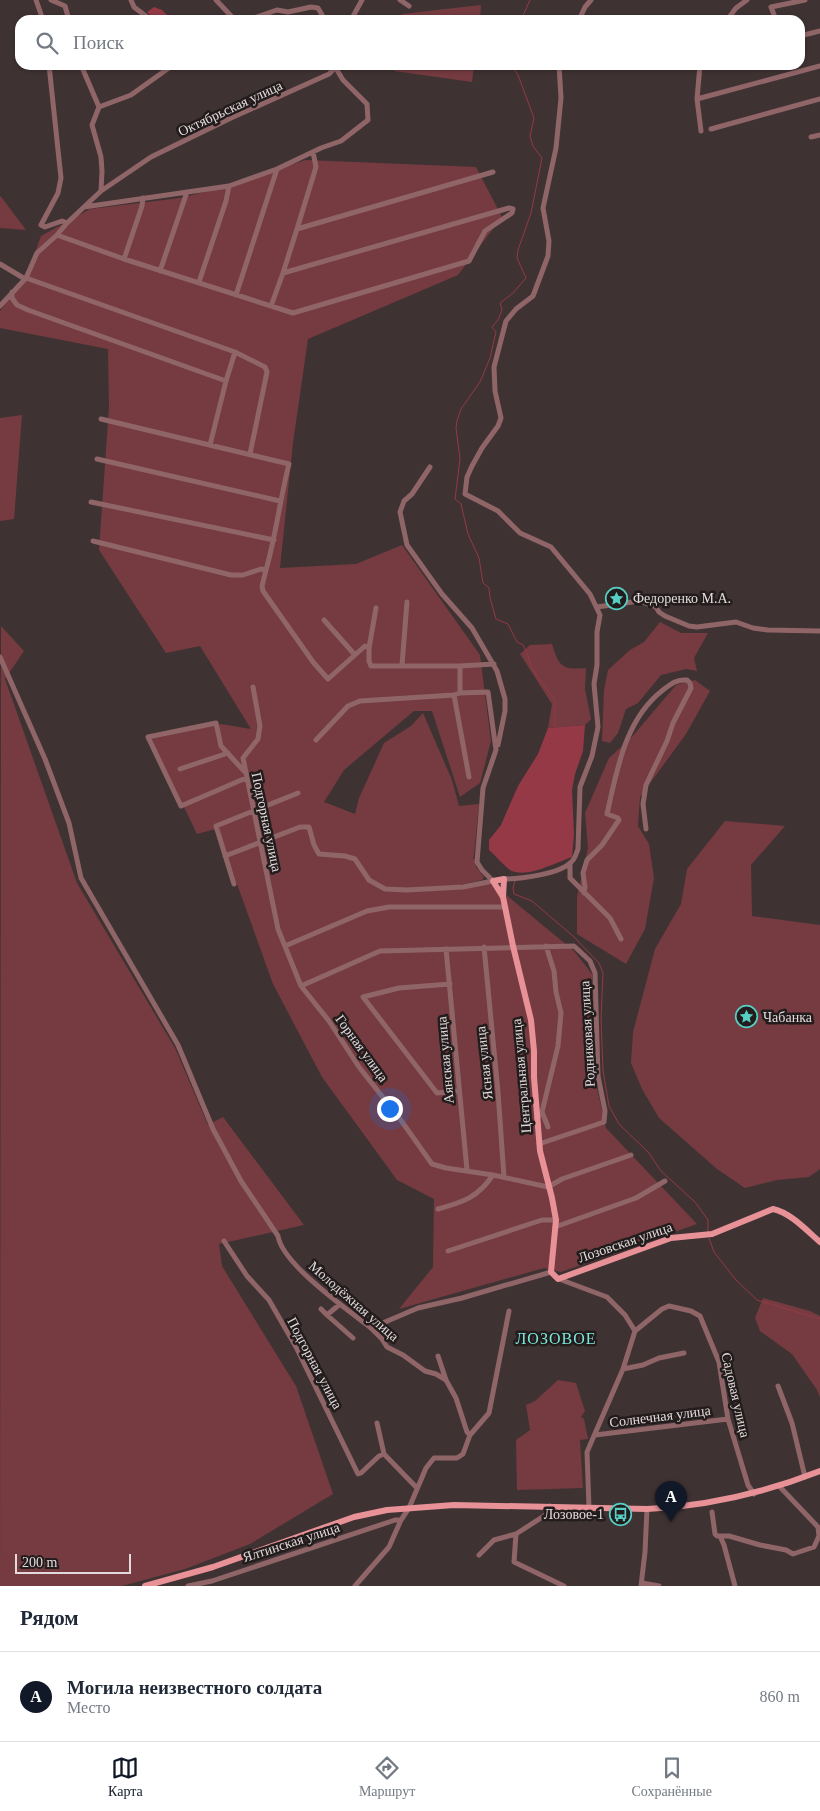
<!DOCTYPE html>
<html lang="ru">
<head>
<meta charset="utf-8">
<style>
  :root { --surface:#fff; --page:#f6f6f7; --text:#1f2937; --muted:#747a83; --line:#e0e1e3; --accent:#111827 }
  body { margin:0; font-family:Georgia,serif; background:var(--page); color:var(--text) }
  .scale { position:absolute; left:15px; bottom:12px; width:116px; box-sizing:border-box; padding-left:5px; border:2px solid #e3dbdb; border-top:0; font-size:14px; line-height:18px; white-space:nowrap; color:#e3dbdb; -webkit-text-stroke:4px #221c1c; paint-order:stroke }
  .you { position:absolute; left:389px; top:1108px; width:18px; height:18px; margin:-12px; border:4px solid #fff; border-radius:50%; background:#1a73e8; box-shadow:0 0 0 8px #1a73e833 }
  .badge { display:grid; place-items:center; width:32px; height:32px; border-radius:50%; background:var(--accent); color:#fff; font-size:16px; font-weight:700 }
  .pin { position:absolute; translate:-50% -41px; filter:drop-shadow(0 1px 2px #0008) }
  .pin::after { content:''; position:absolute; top:26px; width:18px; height:15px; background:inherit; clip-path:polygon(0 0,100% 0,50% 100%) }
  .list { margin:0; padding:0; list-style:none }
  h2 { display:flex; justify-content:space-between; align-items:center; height:65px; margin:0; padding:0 20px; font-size:21px }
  h2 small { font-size:16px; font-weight:400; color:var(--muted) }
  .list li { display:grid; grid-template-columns:32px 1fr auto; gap:15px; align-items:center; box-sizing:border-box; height:90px; padding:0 20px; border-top:1px solid var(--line) }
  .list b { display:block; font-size:19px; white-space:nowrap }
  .list p { margin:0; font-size:16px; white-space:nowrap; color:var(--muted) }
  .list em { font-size:16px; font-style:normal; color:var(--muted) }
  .icon { flex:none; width:28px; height:28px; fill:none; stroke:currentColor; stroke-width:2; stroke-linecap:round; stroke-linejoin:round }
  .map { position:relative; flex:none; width:820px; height:1586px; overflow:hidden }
  .search { position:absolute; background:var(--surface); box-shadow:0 1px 4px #0004; left:15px; right:15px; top:15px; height:55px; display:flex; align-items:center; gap:12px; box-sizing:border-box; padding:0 18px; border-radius:15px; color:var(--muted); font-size:19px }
  .sheet { height:155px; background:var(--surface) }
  nav { display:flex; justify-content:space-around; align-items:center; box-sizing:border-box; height:70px; border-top:1px solid var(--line); background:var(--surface); font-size:14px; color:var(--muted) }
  nav a { display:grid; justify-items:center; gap:2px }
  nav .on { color:var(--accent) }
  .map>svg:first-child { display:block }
  .green { fill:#753b40 }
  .water { fill:#943945 }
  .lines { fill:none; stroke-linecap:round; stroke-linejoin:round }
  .stream { stroke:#943945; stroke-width:1 }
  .minor { stroke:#906568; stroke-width:5 }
  .major { stroke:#e89298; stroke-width:6 }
  .labels { text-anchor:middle; stroke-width:5; stroke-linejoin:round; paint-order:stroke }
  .street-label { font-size:14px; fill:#e3dbdb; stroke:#221c1c }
  .poi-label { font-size:14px; fill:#e3dbdb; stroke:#221c1c; text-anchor:start }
  .quarter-label { font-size:16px; letter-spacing:1px; fill:#7ee8dd; stroke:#221c1c }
</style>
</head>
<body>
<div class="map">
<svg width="820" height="1586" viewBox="0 0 820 1586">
  <rect width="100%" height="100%" fill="#3f3233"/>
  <path class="green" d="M481 5 480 20H401L402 14Z
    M395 65H474L472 82 394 71Z
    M305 160 476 167 502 217 458 275 308 339 293 443 280 568 356 564 402 545 480 655 491 741 480 783 460 797 432 711H414L344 770 324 802 355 814 359 798 384 743 411 726 423 713 452 780 459 806 479 804 474 855 473 859H475L476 867 484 877 482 880 456 886 493 884 574 951 592 974 595 1079 606 1128 697 1224 561 1272 544 1268 399 1309 433 1267 434 1199 397 1180 322 1077 273 984 228 859 219 828 197 834 151 739 221 724 251 729 200 646 166 653 99 550 109 407 108 349 0 328V311L26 278 41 236 90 209 180 198 229 186Z
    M0 196 2 198 26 230 0 228Z
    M22 415 14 519 0 521V418Z
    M660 622 681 633H708L694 658 697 671 686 669 661 675 638 703 626 709 618 733 610 743 602 741 604 690 608 670 630 650 644 642Z
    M1 626 24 651 5 679 77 883 175 1048 208 1125 223 1117 304 1225 219 1244 222 1266 296 1386 333 1494 250 1544 185 1569 122 1586H0Z
    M552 644C559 667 562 670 586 668L585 689 591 719 585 725 548 728 552 704 520 654 530 645Z
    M695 680 710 691 686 734 640 797 638 826 649 844 654 878 645 929 626 964 577 934V897L588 848 585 813 609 758 631 738 676 685Z
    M725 821 785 826 751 865 752 916 820 925V1169L809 1177 777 1180 745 1188 717 1169 659 1118 642 1089 631 1063 633 1032 655 949 681 904 687 869Z
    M763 1298 810 1311 820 1316V1397L817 1390 792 1354 760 1331 755 1318Z
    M558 1380 576 1383 585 1411 581 1417 584 1419 588 1439 580 1440 583 1488 517 1490 516 1440 530 1430 526 1405 535 1401Z"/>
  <path class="water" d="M154 7 162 10 167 15 164 20H155L147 12Z
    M585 725 583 751 575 774 572 790 574 834 572 857C555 863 526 879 510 870 503 865 496 856 489 850V840L501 825 518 786 538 754 548 728Z"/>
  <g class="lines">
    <path class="stream" d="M521 20 530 0
      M511 65 518 75 534 118 530 136 533 146 542 158 531 213 518 250 517 258 526 278 513 293 500 303 502 310 498 320 492 327 496 332 490 358 480 382 461 409 457 421 456 428 460 459 455 499 461 504 468 534 479 558 483 583 489 588 490 598 496 619 508 624 517 642 523 645 528 655 530 664 537 676 555 700V727
      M515 881 513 888 514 894 532 901 573 936 599 963 603 973 601 1018 603 1071 609 1106 619 1124 649 1153 661 1171 695 1202 708 1220V1232
      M709 1238 714 1252 736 1280 757 1300 820 1319"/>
    <path class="minor" d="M36 0 43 20
      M51 0 65 6 69 20
      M131 0 134 7 151 20
      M216 0 235 20
      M400 0 409 6
      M248 20 277 10 288 12 311 7 318 8 325 20
      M351 20 362 0
      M579 20 585 7 591 0
      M727 20 736 8 747 0
      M776 20 771 7 805 0
      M800 36 820 31
      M49 65 61 178 58 193 41 225 45 227 62 221 67 223
      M81 65 99 107
      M700 65 697 99 701 131
      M697 99 820 66
      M99 107 92 125 101 157 102 171 101 191
      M99 107 131 95 173 65
      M711 129 820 99
      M811 137 820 135
      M493 172 297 229 283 273 509 208 513 209
      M84 207 229 186 277 169 321 148 341 141 368 120 367 104 343 80 334 65
      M297 229 316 167 313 152
      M56 236 67 223 101 191 151 157 231 118 329 74 332 71 333 65
      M124 259 142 206 143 198
      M0 264 25 279
      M160 271 187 192
      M199 282 226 201 229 186
      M12 292V298L17 305 28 310 226 381
      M236 295 277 169
      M0 306 26 278
      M271 306 283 273
      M210 445 226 381 235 352
      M250 454 267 372 265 367 235 352 26 278 37 253 57 235 124 259 293 313 469 261 485 231 512 213 513 209
      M97 459 280 501
      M430 467 412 494 404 501 400 512 407 545 442 594 472 628 497 671 505 699V711L498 745
      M91 502 274 540
      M93 541 231 575H243L261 569 266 570C276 535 280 499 289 464L101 419
      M266 570 262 586 263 591 313 662 328 679 365 646 369 648V661L371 666H460V693L488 692 496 750 483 788 477 862 482 870 493 881
      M597 607 639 601 656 607 659 612 665 616 689 626 697 627 736 622 753 628 768 630 820 631
      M324 620 355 655
      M369 648 376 608
      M0 657 45 759 69 823 81 878 178 1045 213 1129 241 1181 278 1236C282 1264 348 1310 371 1328L382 1339 387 1347 403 1355 425 1371 436 1374 446 1380 456 1398 467 1432 470 1435
      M402 665 407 602
      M460 666 494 664
      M253 687 260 726 258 739 243 758 278 929 301 986 329 1021 359 1067 400 1119 432 1164 446 1168 493 1175 548 1187 562 1179 631 1155
      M454 695 469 777
      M316 740 348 706 360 701 454 695 460 693
      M180 769 228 753
      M244 771 221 746 216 723 148 737 181 806 246 778
      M225 856 300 827H309L314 845 319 854 345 856 355 859 369 880 385 889 407 890 463 887 493 881
      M570 863V878L610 918 621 939
      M504 879C520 879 559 874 570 863 575 860 576 854 578 849L580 787 592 756 598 727 594 684 597 665V632L600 615 590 594 551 547 520 533 498 511 465 494 467 477 472 466 482 448 498 426 501 418 495 391 494 367 506 321 516 309 533 296 548 256 549 241 543 208 556 148 561 98 559 65
      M234 884 216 826 298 793
      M584 893 585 887 583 873 587 860 602 845 619 820 618 818 607 814C617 770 625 719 663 690 671 684 677 679 687 680L690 683 691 688 673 723 667 741 646 785 643 804 646 829
      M285 946 367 911 389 907H505
      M484 947 498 1092 504 1177
      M446 949 467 1170
      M450 984 399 988 363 997 437 1093 459 1091
      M301 986 380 951 574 946 590 961 595 973 598 1076 605 1111 604 1122 539 1144
      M542 1112 548 1127
      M537 1118 542 1112 558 1046 561 1013 556 992 554 971 546 946
      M438 1209C464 1202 478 1197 493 1175
      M555 1227 636 1198 665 1181
      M224 1241 247 1276 269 1300 296 1347 358 1474 361 1473 379 1456 384 1454
      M448 1251 542 1220H556
      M559 1279 607 1297 625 1315 635 1331 623 1369 587 1452 589 1508
      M321 1309 327 1315 340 1304
      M327 1315 353 1338
      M371 1328 418 1308 462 1298 551 1272
      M635 1331 662 1309 669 1306 691 1311 700 1316 719 1362 728 1419 748 1485 754 1494
      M438 1356 446 1380
      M623 1369 643 1365 659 1358 684 1353
      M778 1386 792 1423 805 1477
      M377 1423 384 1454 417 1488
      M595 1435 728 1419
      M550 1506 547 1514 516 1534 514 1562 564 1586
      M712 1512 715 1534 717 1536H729L760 1545 786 1550 793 1554 814 1547 819 1536 818 1527 780 1487
      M720 1536 724 1545 735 1586
      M479 1555 494 1540 516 1534
      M642 1583 659 1586
      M188 1586 212 1581 395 1520H401
      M355 1586 389 1547 401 1520 409 1508 426 1468 434 1458H457L463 1454 470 1435 489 1413 509 1311
      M641 1586 645 1552 647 1509"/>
    <path class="major" d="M503 897 504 879 493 881 503 897 513 946 531 1020 534 1051V1077L540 1151 552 1198 556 1220 551 1272 558 1279 671 1238 712 1234 773 1209C791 1213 806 1230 820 1242
      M145 1586 213 1567 354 1517 387 1510 454 1505 647 1509C708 1506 764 1493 820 1471"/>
  </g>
  <defs>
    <symbol id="sight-ring" viewBox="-11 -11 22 22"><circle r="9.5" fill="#221c1c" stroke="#56cec3" stroke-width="1.5"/><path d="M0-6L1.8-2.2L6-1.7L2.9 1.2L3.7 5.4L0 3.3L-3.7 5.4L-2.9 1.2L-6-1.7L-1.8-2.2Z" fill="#56cec3"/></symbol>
    <symbol id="bus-ring" viewBox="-11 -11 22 22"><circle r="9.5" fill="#221c1c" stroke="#56cec3" stroke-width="1.5"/><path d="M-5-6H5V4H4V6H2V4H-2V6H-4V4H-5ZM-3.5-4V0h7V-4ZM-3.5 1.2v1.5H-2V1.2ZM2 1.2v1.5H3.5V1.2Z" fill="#56cec3"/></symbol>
  </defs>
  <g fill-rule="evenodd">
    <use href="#sight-ring" x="604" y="586" width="25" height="25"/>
    <use href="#sight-ring" x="734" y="1004" width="25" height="25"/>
    <use href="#bus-ring" x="608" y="1502" width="25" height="25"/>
  </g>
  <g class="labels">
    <g class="street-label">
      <text transform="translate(230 108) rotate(-25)" y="5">Октябрьская улица</text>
      <text transform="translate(267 822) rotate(78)" y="5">Подгорная улица</text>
      <text transform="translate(587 1034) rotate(-93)" y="5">Родниковая улица</text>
      <text transform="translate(362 1048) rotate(54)" y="5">Горная улица</text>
      <text transform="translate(445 1060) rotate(-95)" y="5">Аянская улица</text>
      <text transform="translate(484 1063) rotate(-96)" y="5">Ясная улица</text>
      <text transform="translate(521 1076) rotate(-95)" y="5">Центральная улица</text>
      <text transform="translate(625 1242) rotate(-19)" y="5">Лозовская улица</text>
      <text transform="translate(354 1301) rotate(41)" y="5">Молодёжная улица</text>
      <text transform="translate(315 1363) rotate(62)" y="5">Подгорная улица</text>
      <text transform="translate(736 1395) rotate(77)" y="5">Садовая улица</text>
      <text transform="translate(660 1416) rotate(-7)" y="5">Солнечная улица</text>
      <text transform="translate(291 1542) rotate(-18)" y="5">Ялтинская улица</text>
    </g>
    <g class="poi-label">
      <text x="633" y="603">Федоренко М.А.</text>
      <text x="763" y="1022">Чабанка</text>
      <text x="604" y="1519" text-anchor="end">Лозовое-1</text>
    </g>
    <g class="quarter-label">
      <text x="556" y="1344">ЛОЗОВОЕ</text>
    </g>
  </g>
</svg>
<div class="scale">200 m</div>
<div class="you"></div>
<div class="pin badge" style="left:671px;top:1522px">A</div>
<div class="search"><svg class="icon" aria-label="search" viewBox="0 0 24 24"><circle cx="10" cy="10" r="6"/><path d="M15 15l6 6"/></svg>Поиск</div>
</div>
<section class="sheet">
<h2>Рядом<small></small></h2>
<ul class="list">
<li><span class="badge">A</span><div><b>Могила неизвестного солдата</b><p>Место</p></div><em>860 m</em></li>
</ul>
</section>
<nav>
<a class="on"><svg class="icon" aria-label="map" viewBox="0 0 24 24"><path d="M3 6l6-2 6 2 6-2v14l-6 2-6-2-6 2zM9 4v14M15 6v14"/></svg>Карта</a>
<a><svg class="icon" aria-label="directions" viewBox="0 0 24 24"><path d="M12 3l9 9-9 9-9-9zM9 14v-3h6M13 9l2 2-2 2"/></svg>Маршрут</a>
<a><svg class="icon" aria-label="saved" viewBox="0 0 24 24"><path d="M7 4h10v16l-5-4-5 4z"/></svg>Сохранённые</a>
</nav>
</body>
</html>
